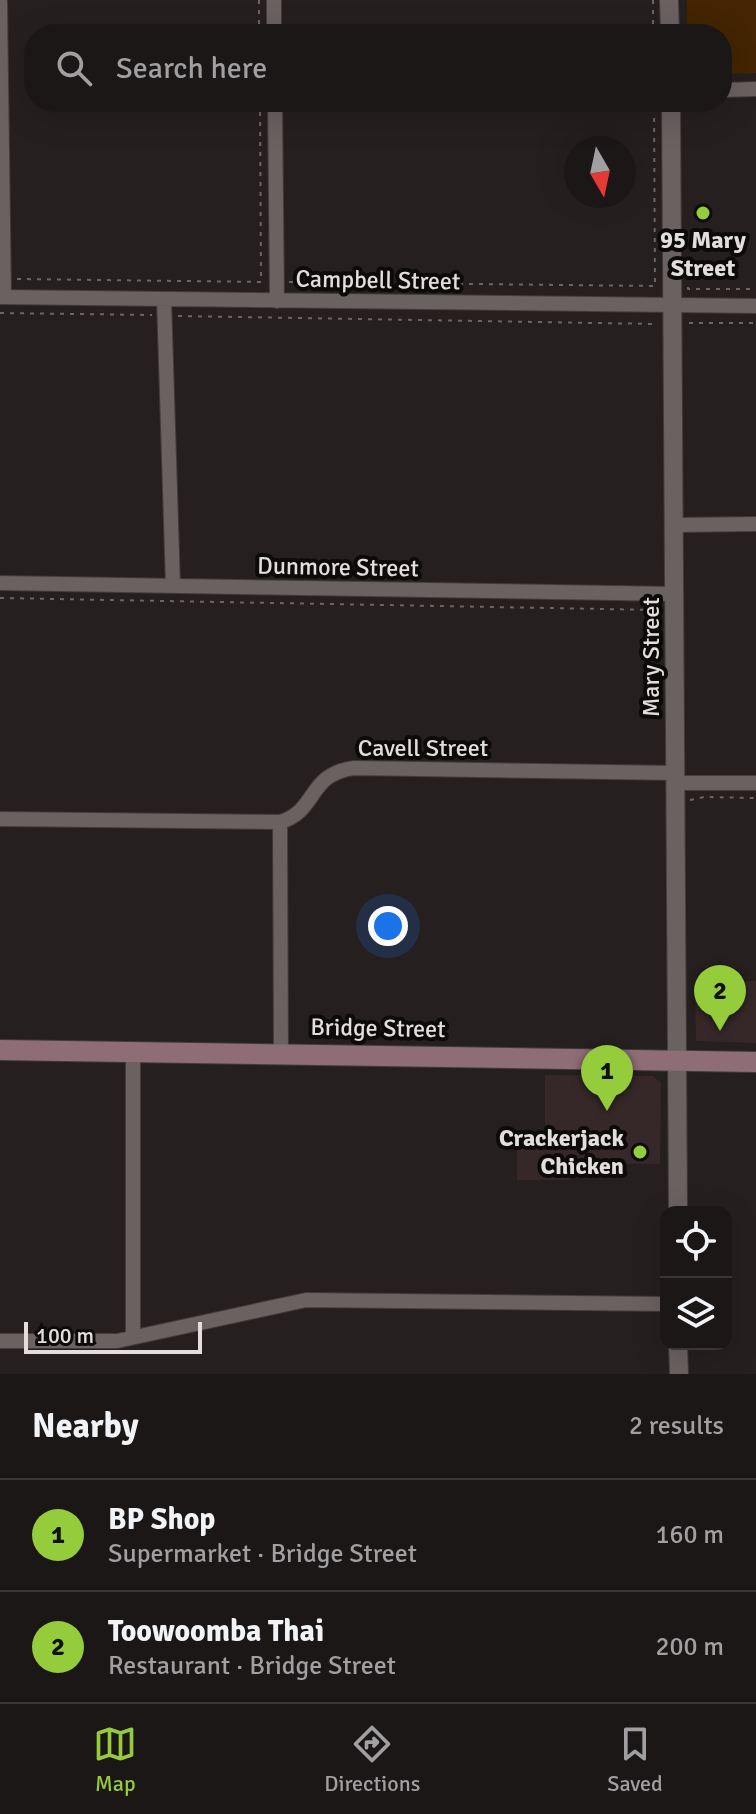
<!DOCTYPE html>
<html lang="en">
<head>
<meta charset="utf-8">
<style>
  :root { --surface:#1c1717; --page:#292424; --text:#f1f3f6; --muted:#a09fa1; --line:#3a3636; --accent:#95cc3b }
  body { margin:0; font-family:Signika,sans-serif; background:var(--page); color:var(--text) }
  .controls { position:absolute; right:24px; bottom:24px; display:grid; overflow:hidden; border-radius:16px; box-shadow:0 8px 32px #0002 }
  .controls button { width:72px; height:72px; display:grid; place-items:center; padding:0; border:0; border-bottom:2px solid var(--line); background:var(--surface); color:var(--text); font:40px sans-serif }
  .compass { position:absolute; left:564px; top:136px; width:72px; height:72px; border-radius:50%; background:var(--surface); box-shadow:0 8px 32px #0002; rotate:171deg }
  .scale { position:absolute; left:24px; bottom:20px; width:178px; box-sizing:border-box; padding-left:8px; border:4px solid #e3dedd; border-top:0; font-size:22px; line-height:28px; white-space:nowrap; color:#e3dedd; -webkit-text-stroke:6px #0d0a0a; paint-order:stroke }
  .you { position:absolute; left:388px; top:926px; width:28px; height:28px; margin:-20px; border:6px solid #fff; border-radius:50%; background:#1a73e8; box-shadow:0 0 0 12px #1a73e833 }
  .badge { display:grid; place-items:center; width:52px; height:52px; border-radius:50%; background:var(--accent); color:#111; font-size:26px; font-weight:700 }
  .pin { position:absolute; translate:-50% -66px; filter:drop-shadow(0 2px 4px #0008) }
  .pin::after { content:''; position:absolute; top:42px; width:28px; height:24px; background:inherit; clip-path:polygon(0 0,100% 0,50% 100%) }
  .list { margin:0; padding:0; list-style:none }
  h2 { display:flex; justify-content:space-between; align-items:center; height:104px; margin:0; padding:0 32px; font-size:34px }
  h2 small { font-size:26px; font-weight:400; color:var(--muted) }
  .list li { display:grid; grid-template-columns:52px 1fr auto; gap:24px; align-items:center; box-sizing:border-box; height:112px; padding:0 32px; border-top:2px solid var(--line) }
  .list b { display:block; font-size:30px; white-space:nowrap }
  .list p { margin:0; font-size:26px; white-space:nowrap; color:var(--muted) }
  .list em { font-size:26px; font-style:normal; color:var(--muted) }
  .icon { flex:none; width:44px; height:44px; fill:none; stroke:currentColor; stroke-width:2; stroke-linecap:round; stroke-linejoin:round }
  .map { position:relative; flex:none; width:756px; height:1374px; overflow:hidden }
  .search { position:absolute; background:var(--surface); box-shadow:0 8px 32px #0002; left:24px; right:24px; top:24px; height:88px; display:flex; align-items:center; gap:20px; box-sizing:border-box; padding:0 28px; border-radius:32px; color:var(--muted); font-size:30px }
  .sheet { height:328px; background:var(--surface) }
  nav { display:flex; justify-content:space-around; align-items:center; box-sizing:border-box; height:112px; border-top:2px solid var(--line); background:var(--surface); font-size:22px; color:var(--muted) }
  nav a { display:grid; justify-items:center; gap:4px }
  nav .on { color:var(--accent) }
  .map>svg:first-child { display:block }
  .built { fill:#362828 }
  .green { fill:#442401 }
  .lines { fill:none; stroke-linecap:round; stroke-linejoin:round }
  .minor-casing { stroke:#423c3c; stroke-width:16 }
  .tertiary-casing { stroke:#423c3c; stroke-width:20 }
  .secondary-casing { stroke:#423c3c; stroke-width:22 }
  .path { stroke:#6c6565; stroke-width:2; stroke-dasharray:4 6; stroke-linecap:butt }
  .minor { stroke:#6a6161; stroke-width:14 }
  .tertiary { stroke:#6a6161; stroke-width:18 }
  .secondary { stroke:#8e6d77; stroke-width:20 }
  .poi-dot { fill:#95cc3b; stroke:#0d0a0a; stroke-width:3 }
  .labels { text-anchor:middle; stroke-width:8; stroke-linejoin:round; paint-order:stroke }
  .poi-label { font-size:24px; font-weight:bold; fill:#e3dedd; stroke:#0d0a0a }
  .street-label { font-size:24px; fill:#e3dedd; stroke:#0d0a0a }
</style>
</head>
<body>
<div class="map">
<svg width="756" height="1374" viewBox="0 0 756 1374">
  <rect width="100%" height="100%" fill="#261f1f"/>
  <path class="built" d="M756 981V1043L696 1041 695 982Z
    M545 1075 653 1076 661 1083 660 1164 571 1163 570 1180H517V1134H545Z"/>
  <path class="green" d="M687 0H756V73L722 74V34H687Z"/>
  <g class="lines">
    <defs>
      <path id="minor" d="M274 0V34
        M0 2 4 297
        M722 90 756 89
        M275 102 277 301
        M0 297 756 306
        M164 299 173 586
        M674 525 756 524
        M0 583 675 594
        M676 783H756
        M0 819 280 822C318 811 307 774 354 768L676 773
        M280 822 281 1053
        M133 1336V1050
        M0 1341H117L306 1300 666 1304"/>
      <path id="tertiary" d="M669 0 670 34
        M671 102 678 1212
        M678 1344 679 1374"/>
      <path id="secondary" d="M0 1050 756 1062"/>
    </defs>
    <use href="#minor" class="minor-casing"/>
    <use href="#tertiary" class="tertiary-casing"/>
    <use href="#secondary" class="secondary-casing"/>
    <path class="path" d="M259 0V34
      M653 0V34
      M260 102 261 280
      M17 279 263 282
      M289 282 655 286 654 102
      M688 287V289H756
      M0 313 152 315
      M178 316 655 324
      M689 323H756
      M0 598 657 610
      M690 800 704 797 756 798"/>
    <use href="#minor" class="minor"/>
    <use href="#tertiary" class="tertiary"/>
    <use href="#secondary" class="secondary"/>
  </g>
  <g class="poi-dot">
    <circle cx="703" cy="213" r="8"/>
    <circle cx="640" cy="1152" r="8"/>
  </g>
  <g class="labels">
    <g class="poi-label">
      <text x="703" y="248">95 Mary<tspan x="703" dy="28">Street</tspan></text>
      <text x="624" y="1146" text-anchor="end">Crackerjack<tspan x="624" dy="28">Chicken</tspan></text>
    </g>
    <g class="street-label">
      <text transform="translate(378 280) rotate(1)" y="8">Campbell Street</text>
      <text transform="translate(338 567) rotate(1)" y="8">Dunmore Street</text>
      <text transform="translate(651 657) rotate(-90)" y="8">Mary Street</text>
      <text x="423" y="756">Cavell Street</text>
      <text transform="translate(378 1028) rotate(1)" y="8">Bridge Street</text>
    </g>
  </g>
</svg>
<div class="controls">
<button><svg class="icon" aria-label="locate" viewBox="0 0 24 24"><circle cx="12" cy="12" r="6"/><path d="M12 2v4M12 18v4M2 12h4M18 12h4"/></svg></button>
<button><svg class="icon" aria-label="layers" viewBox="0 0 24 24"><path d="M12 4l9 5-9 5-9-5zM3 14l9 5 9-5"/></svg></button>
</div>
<svg class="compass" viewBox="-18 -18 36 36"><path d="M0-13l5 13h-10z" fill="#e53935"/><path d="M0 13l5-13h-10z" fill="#a09fa1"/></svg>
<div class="scale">100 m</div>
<div class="you"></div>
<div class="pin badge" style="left:607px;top:1111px">1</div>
<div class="pin badge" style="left:720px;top:1031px">2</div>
<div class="search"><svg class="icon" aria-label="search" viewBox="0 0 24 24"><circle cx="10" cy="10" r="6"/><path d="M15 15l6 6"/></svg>Search here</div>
</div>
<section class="sheet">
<h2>Nearby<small>2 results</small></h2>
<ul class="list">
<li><span class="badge">1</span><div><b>BP Shop</b><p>Supermarket · Bridge Street</p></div><em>160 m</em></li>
<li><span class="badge">2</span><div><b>Toowoomba Thai</b><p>Restaurant · Bridge Street</p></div><em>200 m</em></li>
</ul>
</section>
<nav>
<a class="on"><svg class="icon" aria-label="map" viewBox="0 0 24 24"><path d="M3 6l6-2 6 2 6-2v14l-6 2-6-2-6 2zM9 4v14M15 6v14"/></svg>Map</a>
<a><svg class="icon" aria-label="directions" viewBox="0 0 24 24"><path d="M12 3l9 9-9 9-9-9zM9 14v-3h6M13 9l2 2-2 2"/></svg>Directions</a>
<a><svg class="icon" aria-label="saved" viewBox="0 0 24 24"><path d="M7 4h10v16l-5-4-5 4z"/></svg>Saved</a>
</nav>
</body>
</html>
